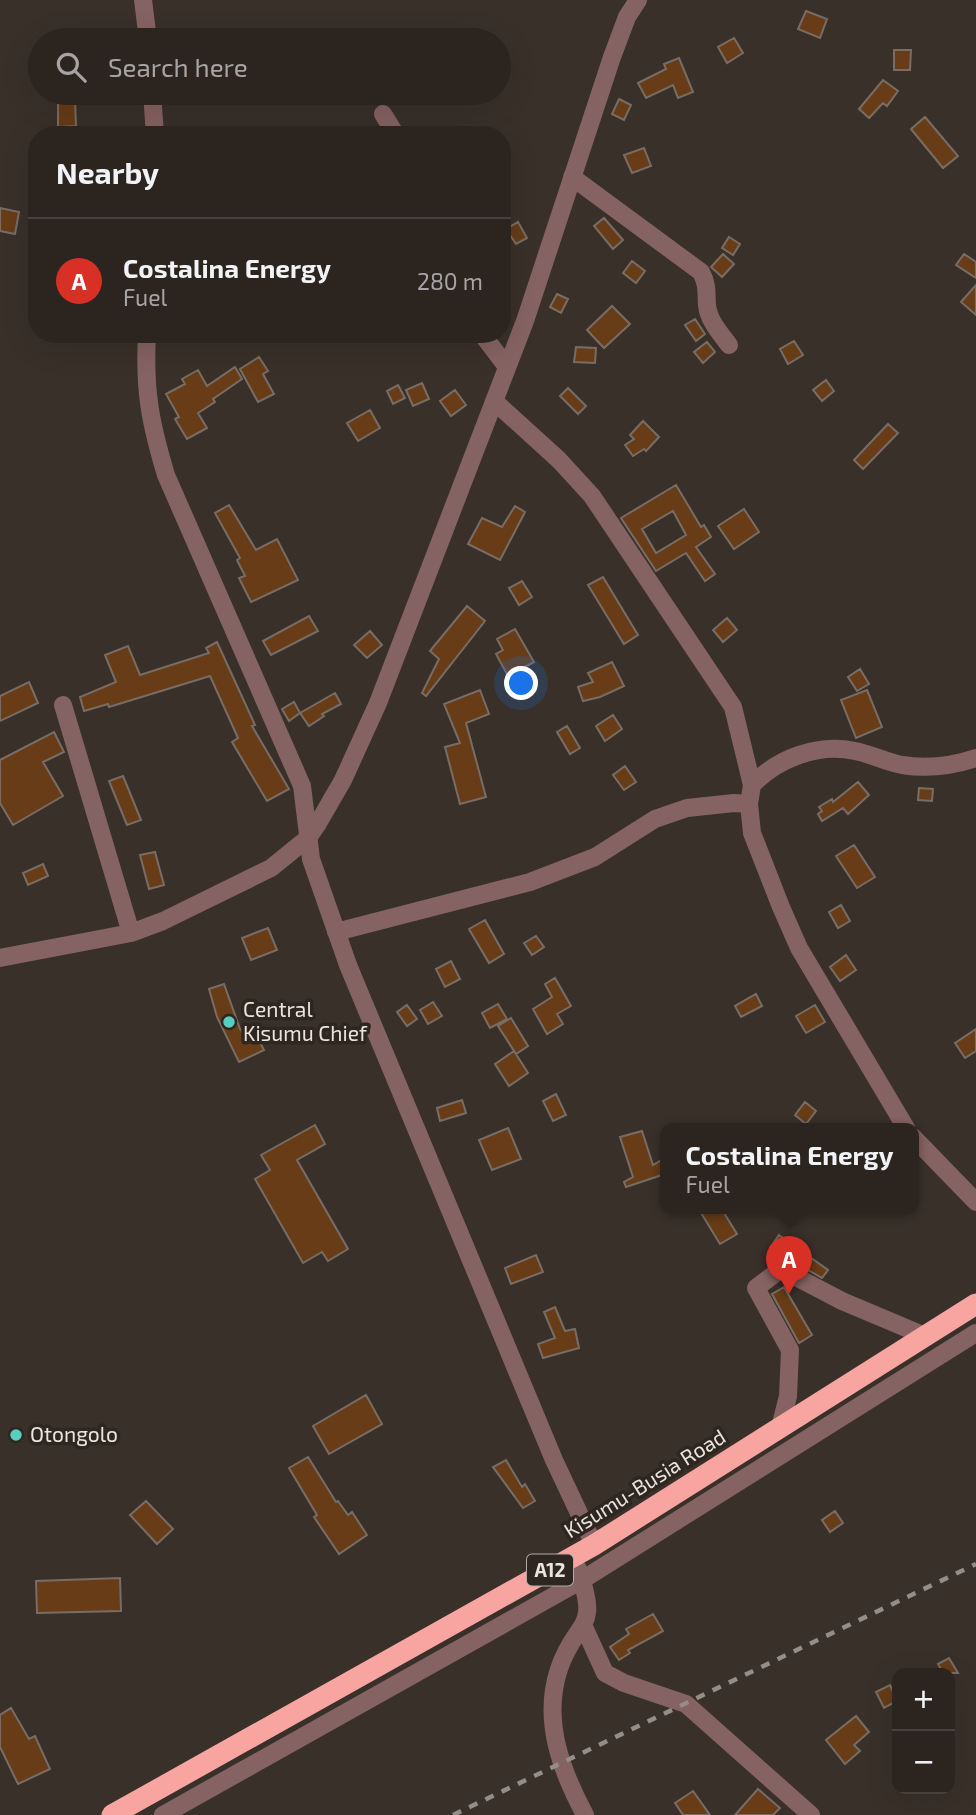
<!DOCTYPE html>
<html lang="en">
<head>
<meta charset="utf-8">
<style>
  :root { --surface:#2b241f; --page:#332c28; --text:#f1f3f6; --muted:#a6a4a4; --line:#47413d; --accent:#d93025 }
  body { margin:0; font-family:"Exo 2",sans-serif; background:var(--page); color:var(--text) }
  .controls { position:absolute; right:21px; bottom:21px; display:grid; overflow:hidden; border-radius:14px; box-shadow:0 7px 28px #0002 }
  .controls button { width:63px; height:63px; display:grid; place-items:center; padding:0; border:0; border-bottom:2px solid var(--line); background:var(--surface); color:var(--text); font:35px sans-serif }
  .you { position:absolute; left:522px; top:684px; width:24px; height:24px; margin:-18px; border:5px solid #fff; border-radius:50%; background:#1a73e8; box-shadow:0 0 0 10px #1a73e833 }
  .badge { display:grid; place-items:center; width:46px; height:46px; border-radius:50%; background:var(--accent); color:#fff; font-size:23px; font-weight:700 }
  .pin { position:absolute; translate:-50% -58px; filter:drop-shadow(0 2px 4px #0008) }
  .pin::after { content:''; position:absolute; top:37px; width:24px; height:21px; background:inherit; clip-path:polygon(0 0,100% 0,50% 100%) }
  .popup { position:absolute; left:660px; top:1123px; width:259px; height:91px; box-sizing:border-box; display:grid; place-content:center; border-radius:14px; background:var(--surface); filter:drop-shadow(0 2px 5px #0005); font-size:23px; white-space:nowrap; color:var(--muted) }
  .popup b { font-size:26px; color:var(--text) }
  .popup::after { content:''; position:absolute; left:50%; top:100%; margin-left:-14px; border:14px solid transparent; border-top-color:var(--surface) }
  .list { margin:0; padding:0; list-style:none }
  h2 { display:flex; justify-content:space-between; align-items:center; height:91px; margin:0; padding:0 28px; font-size:30px }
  h2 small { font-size:23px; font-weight:400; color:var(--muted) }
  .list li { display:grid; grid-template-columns:46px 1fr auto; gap:21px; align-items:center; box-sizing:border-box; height:126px; padding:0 28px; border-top:2px solid var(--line) }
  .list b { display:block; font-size:26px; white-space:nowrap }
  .list p { margin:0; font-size:23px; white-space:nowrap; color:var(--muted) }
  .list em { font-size:23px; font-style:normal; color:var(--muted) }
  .icon { flex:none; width:38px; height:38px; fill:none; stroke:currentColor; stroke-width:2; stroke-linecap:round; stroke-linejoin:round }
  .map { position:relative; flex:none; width:976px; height:1815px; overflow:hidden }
  .search { position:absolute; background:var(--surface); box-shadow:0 7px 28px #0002; left:28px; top:28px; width:483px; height:77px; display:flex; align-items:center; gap:18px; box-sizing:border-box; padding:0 24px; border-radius:38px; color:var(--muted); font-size:26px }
  .panel { position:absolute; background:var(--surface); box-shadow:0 7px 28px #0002; left:28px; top:126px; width:483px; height:217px; border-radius:28px }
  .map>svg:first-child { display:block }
  .building { fill:#673c17; stroke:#786d66; stroke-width:2; fill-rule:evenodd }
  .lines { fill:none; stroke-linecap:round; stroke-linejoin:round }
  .minor { stroke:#856362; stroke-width:18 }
  .highway { stroke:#f8a5a2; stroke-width:21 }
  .rail { stroke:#958d87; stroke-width:4.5; stroke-dasharray:9 9; stroke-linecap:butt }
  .poi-dot { fill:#58cec0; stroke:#2f261f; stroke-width:2.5 }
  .labels { text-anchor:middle; stroke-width:7; stroke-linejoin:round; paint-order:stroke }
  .shield { fill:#2f261f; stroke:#b2aba5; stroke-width:2 }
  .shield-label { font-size:19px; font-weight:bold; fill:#eae4df }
  .poi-label { font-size:21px; fill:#eae4df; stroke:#2f261f; text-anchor:start }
  .street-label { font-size:21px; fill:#eae4df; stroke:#2f261f }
</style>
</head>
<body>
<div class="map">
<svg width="976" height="1815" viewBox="0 0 976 1815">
  <rect width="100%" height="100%" fill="#393029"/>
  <path class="building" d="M806 11 827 19 820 38 798 29Z
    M734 38 743 53 727 63 718 47Z
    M894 50H911L910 70H894Z
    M679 58 693 92 678 98 673 85 646 98 638 83 666 69 664 64Z
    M883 80 898 91 887 106 883 103 869 118 859 109Z
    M619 99 631 105 624 120 612 114Z
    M75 100 76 126 58 127V101Z
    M925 117 958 156 943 168 911 129Z
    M644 148 651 166 632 173 624 155Z
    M0 208 19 212 15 234 0 231Z
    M604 218 623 240 613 249 594 226Z
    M518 222 527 238 516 244 506 229Z
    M729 237 740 244 733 255 722 248Z
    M723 254 734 264 722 277 711 267Z
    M964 254 976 262V278L956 265Z
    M632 261 645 271 636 283 623 273Z
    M976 285V315L961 302Z
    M557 294 568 299 561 313 550 307Z
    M612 306 630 324 604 348 587 330Z
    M695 319 705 334 696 341 685 325Z
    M794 341 803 355 788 364 780 349Z
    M707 342 715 352 703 363 694 352Z
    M576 347 596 348 595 363 574 362Z
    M259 357 268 371 263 374 274 394 258 402 240 369Z
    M235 367 242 379 213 399 215 402 198 413 207 428 187 439 175 419 179 417 166 394 185 384 182 379 198 370 207 386Z
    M826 380 834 391 822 401 813 390Z
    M422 383 429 399 413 406 406 390Z
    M398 385 405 398 393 404 387 391Z
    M568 388 586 406 578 414 560 396Z
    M455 390 466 405 451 416 440 401Z
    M370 410 380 428 358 441 347 423Z
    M643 421 659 437 646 451 644 449 633 456 625 445 634 439 630 435Z
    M888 424 898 433 863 469 854 460Z
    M676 485 701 527 704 525 711 537 696 547 715 574 705 581 686 553 656 571 621 518ZM673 511 686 535 656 553 642 529Z
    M229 505 256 550 277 539 298 580 251 602 239 578 245 576 237 560 240 558 215 513Z
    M515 506 525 512 500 560 468 544 482 518 502 527Z
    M744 509 759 532 734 549 718 526Z
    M603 577 638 635 624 644 588 585Z
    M522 581 532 597 519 605 509 588Z
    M467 606 485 621 426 696 422 693 439 659 430 651Z
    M309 616 318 631 271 655 263 641Z
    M727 618 737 630 723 642 713 630Z
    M515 629 534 662 508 676 496 654 503 650 497 639Z
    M370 631 382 645 367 658 354 645Z
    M217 642 255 725 252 726 289 789 267 801 232 742 238 738 210 676 109 707 108 704 84 711 80 697 116 682 105 655 128 646 140 675 209 653 206 648Z
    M612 662 624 686 600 697 583 701 578 687 593 682 588 673Z
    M860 669 869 684 857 691 848 677Z
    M29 682 38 703 0 721V696Z
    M480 690 489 714 466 723 486 797 460 804 445 747 460 743 444 704Z
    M867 690 882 727 856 738 841 700Z
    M335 693 341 704 322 714 324 716 309 726 300 713 289 721 282 709 294 702 300 713Z
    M613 715 622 729 605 741 596 726Z
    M567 726 580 748 570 754 557 732Z
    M54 732 64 752 43 762 63 796 13 825 0 803V760Z
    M625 766 636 782 624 790 613 775Z
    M123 776 141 820 127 825 109 781Z
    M858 782 869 795 848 814 843 808 822 821 818 814 822 811 819 807 832 799 833 802Z
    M919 788 933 789 932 801 918 800Z
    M854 845 875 877 857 888 836 856Z
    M155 852 164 885 149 889 140 855Z
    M43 864 48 876 28 885 23 873Z
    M841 905 850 921 838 928 829 912Z
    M485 920 504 954 489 963 469 929Z
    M268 928 277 950 251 960 242 938Z
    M536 936 544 947 532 955 524 943Z
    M846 955 856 970 840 981 830 967Z
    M451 961 460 979 445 987 436 969Z
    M555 978 571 1006 557 1014 563 1024 547 1034 533 1009 552 997 545 984Z
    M224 984 240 1029 248 1039 256 1035 264 1050 239 1062 217 1017 209 989Z
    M756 994 762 1006 741 1017 735 1006Z
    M433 1002 442 1016 428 1024 420 1010Z
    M498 1004 507 1019 490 1028 482 1013Z
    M407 1005 417 1019 407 1026 397 1012Z
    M815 1005 825 1022 806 1033 796 1016Z
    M511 1018 528 1046 516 1054 498 1026Z
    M976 1029V1051L965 1058 955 1043Z
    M514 1051 528 1073 509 1086 495 1064Z
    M556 1094 566 1115 553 1121 543 1101Z
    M462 1100 466 1113 440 1121 437 1108Z
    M805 1102 816 1111 806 1124 795 1115Z
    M315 1125 325 1144 297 1160 348 1249 328 1261 322 1252 303 1263 255 1179 270 1170 261 1155Z
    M508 1128 521 1159 492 1170 479 1140Z
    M642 1131 653 1165 665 1158V1174L626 1187 624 1182 633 1177 620 1137Z
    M698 1208H721L737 1234 720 1244Z
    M779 1235 828 1270 822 1278 770 1248Z
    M536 1255 543 1272 511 1284 505 1268Z
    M784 1287 812 1335 799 1343 772 1294Z
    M555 1307 565 1331 575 1329 579 1348 543 1358 538 1344 555 1338 544 1312Z
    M366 1395 382 1424 329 1454 313 1426Z
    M308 1457 336 1502 338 1501 348 1515 352 1512 367 1535 339 1554 314 1517 317 1515 289 1468Z
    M506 1460 522 1487 525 1484 535 1501 523 1508 493 1467Z
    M146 1501 173 1529 157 1544 130 1515Z
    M835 1511 843 1523 830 1532 822 1520Z
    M120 1578 121 1611 37 1613 36 1581Z
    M653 1614 663 1631 628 1650 630 1653 619 1660 610 1647 629 1634 626 1629Z
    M949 1658 958 1673H943L938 1664Z
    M890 1685 897 1701 884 1708 876 1692Z
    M11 1708 29 1739 35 1736 50 1769 18 1784 0 1747V1715Z
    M856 1716 869 1732 854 1745 860 1751 845 1764 826 1740Z
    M758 1789 780 1808 773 1815H735Z
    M693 1791 710 1815H683L675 1803Z"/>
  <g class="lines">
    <path class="minor" d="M143 0 148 40
      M152 93 155 135
      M383 114 396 135
      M572 177 701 272C708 285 706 292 707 305 708 320 721 334 729 345
      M147 334C144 390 150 422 166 475L302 786 311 859 348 965 554 1460 594 1545
      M482 334 507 367
      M494 401 559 460 592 496 733 707 752 785 749 804 752 833 781 907 799 948 906 1128
      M63 705 131 933
      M752 785C778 758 818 743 855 751 871 754 886 762 902 765 927 769 952 766 976 758
      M336 932 530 882 595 857 655 819 687 808 734 803 749 804
      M0 958 131 933 163 921 271 868 308 838 317 825 343 780 378 703 525 321 612 57 627 17 638 0
      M913 1137 976 1202
      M780 1428 788 1396 790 1350 756 1288 781 1269 842 1301 925 1336
      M578 1569C601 1633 576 1618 559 1669 542 1720 561 1770 585 1815
      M584 1627 605 1673 624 1683 686 1704 811 1815
      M163 1815 582 1580 976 1333"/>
    <path class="highway" d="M112 1815 594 1545 976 1304"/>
    <path class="rail" d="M453 1815 976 1564"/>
  </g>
  <g class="poi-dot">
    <circle cx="229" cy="1022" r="7"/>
    <circle cx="16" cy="1435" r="7"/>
  </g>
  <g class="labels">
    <rect class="shield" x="527" y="1554.5" width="46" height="31" rx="5"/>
    <g class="shield-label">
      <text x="550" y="1577">A12</text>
    </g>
    <g class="poi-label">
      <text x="243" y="1017">Central<tspan x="243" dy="24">Kisumu Chief</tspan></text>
      <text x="30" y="1442">Otongolo</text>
    </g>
    <g class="street-label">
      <text transform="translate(645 1484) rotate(-32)" y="7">Kisumu-Busia Road</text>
    </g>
  </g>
</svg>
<div class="controls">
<button>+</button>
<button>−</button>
</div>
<div class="you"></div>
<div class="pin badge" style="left:789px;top:1294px">A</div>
<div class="popup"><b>Costalina Energy</b>Fuel</div>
<div class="search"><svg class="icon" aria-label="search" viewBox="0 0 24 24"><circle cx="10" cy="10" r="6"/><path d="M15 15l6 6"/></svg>Search here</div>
<section class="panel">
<h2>Nearby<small></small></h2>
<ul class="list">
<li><span class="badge">A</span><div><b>Costalina Energy</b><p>Fuel</p></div><em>280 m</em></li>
</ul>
</section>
</div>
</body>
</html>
